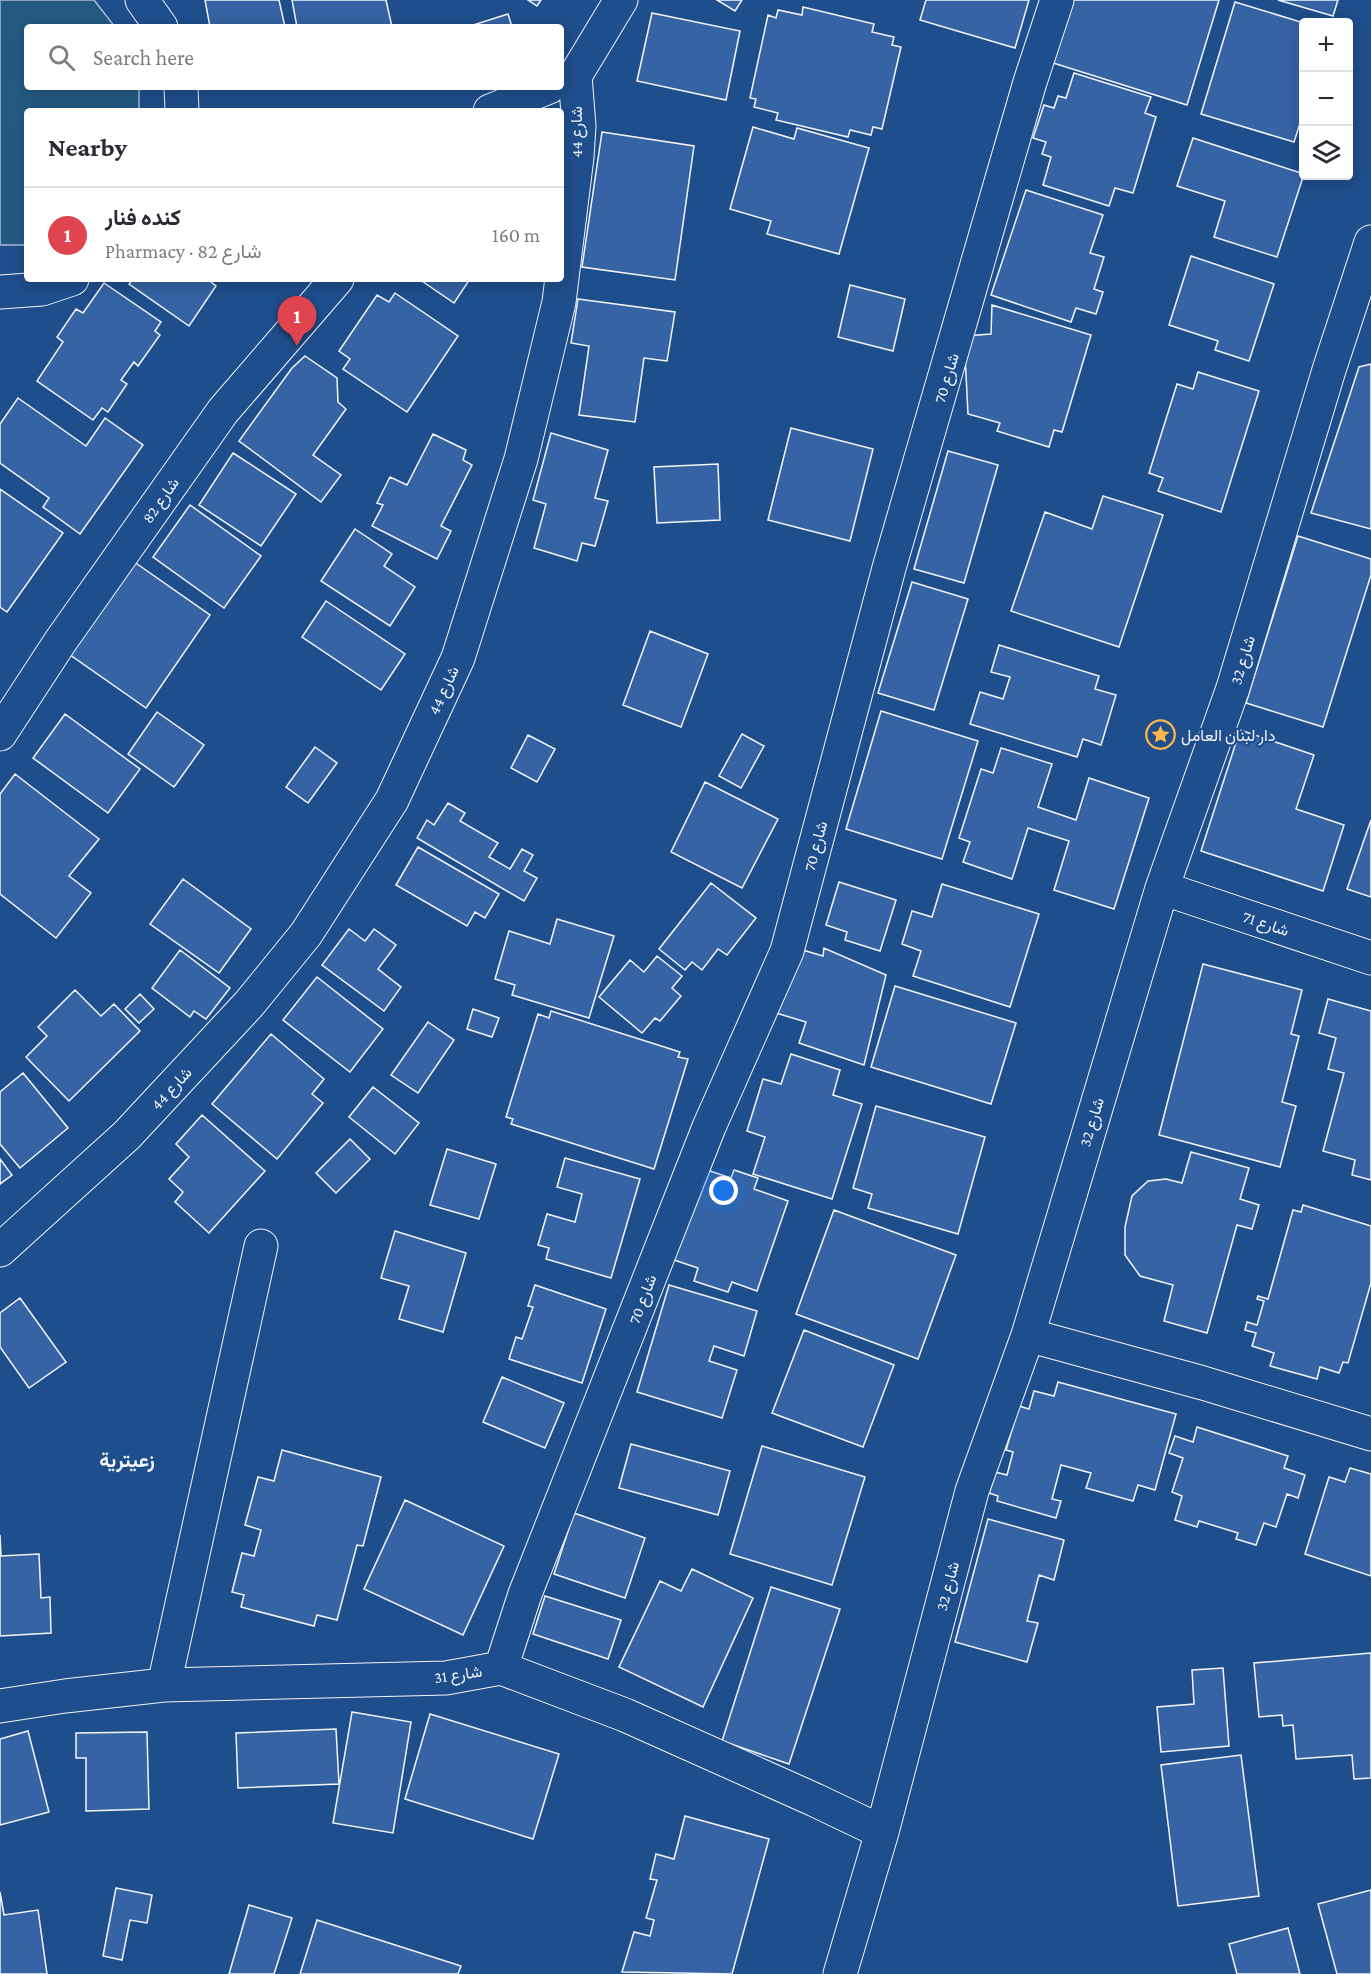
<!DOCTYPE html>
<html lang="en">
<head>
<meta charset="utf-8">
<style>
  :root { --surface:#fff; --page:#f7f7f7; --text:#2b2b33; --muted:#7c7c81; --line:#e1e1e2; --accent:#ea580c }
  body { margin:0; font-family:"Crimson Pro",Vazirmatn,serif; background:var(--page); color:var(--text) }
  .controls { position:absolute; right:18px; top:18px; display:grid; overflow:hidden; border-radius:6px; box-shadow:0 3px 15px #0003 }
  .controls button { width:54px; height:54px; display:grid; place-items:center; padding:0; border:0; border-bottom:2px solid var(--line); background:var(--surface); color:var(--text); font:30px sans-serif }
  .you { position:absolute; left:724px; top:1191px; width:21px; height:21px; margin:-15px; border:4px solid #fff; border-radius:50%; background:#1a73e8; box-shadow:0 0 0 9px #1a73e833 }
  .badge { display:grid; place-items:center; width:39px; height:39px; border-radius:50%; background:var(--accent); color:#fff; font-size:20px; font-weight:700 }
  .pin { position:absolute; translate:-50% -50px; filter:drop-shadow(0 2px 3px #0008) }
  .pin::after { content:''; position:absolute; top:32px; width:21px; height:18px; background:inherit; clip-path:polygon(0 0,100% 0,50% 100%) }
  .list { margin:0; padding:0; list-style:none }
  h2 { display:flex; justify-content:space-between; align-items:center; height:78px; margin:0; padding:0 24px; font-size:26px }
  h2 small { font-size:20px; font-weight:400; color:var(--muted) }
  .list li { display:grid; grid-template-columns:39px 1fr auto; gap:18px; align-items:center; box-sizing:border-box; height:96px; padding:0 24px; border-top:2px solid var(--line) }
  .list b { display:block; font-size:22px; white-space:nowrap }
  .list p { margin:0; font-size:20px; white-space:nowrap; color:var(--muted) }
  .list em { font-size:20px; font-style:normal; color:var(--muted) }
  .icon { flex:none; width:33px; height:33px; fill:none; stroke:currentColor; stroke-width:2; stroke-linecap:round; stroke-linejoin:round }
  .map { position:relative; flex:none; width:1371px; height:1974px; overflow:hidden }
  .search { position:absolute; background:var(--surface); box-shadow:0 3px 15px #0003; left:24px; top:24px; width:540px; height:66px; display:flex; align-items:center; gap:15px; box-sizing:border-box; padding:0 21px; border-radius:6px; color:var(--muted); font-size:22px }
  .panel { position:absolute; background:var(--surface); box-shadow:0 3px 15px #0003; left:24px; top:108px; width:540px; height:174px; border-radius:6px }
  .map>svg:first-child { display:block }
  .green { fill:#245a82; stroke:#a8bbd7; stroke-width:1.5 }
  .building { fill:#3563a3; stroke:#f2f6ff; stroke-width:1.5 }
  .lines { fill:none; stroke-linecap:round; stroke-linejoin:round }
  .minor-casing { stroke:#f2f6ff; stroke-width:35 }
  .minor { stroke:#1f4e8c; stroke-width:33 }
  .labels { text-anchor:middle; stroke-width:4.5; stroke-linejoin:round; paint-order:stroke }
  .street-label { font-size:16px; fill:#f2f6ff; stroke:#1f4e8c }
  .poi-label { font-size:16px; fill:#f2f6ff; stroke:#1f4e8c; text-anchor:start }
  .quarter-label { font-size:20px; font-weight:bold; fill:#f2f6ff; stroke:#1f4e8c }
</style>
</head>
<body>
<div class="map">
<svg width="1371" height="1974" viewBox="0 0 1371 1974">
  <rect width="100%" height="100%" fill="#1f4e8c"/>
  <path class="green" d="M0 0H94L115 27H27V87H139V111H27V245H0Z"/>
  <path class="building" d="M205 0H279L285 27H210Z
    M292 0H386L392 27H305V25L297 27Z
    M528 0H541L537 6Z
    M717 0H742L735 11Z
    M926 0H1029L1015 48 920 20Z
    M1069 0H1219L1187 105 1050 62Z
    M1278 0H1338L1333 16Z
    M1235 2 1304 23V111L1294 142 1201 114Z
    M803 7 874 24 872 32 894 37 892 45 901 47 882 129 873 127 871 135 850 130 848 137 776 120 778 113 754 107 756 99 750 98 768 15 776 18 778 10 802 15Z
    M652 13 740 31 726 100 637 81Z
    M508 14 512 27H467Z
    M1074 73 1151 97 1145 113 1156 117 1133 193 1115 188 1109 206 1043 185 1051 157 1042 154 1046 142 1033 138 1044 105 1054 108 1058 96 1066 98Z
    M753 127 794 139 797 128 869 148 839 254 767 234 771 221 730 209Z
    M602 132 694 146 675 280 582 267Z
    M1193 138 1304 174 1277 257 1214 237 1225 201 1177 186Z
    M1026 190 1103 215 1090 253 1104 257 1094 289 1103 292 1096 314 1076 308 1071 322 991 295Z
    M1191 256 1274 284 1249 361 1215 350 1218 341 1169 325Z
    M133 279H207L216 286 189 326 129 284Z
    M419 279H470L454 303Z
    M104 283 161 322 155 331 160 335 138 366 134 362 121 380 127 384 108 412 102 408 93 420 37 381 63 342 57 337 76 309 83 313Z
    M850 285 905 299 893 351 838 337Z
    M395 293 458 336 407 412 343 369 350 359 339 351 377 295 389 302Z
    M578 299 675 312 667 361 644 358 635 422 579 415 589 346 571 343Z
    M992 305 1091 335 1062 432 1054 430 1049 447 997 431 1000 423 968 414 964 336 991 334Z
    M305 356 337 378 338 402 346 409 313 455 341 475 321 502 239 441 292 368Z
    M1371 364V529L1311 513 1359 367Z
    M1198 372 1259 391 1221 512 1158 491 1163 478 1149 473 1177 384 1193 389Z
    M18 398 86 446 105 418 143 445 80 534 43 507 49 498 0 463V424Z
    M791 428 873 449 850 541 768 520Z
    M551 433 608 450 595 498 608 501 595 546 582 543 577 561 534 548 546 504 533 500Z
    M433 434 466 450 463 460 472 465 441 526 451 531 437 559 372 526 383 505 377 503 390 477 407 485Z
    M948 451 998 465 964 583 914 569Z
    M233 453 296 494 261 546 199 505Z
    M718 464 720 520 657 523 654 467Z
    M0 489 63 533 7 612 0 607Z
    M1103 496 1163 515 1119 647 1011 611 1045 512 1092 529Z
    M190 505 261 556 224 608 153 557Z
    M355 529 392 554 384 566 415 587 390 626 321 581Z
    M1298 536 1371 559V575L1323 727 1246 703Z
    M130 559 210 615 146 708 66 652Z
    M912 582 968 599 934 710 878 693Z
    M326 601 405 654 381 690 302 637Z
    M650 631 708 654 681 727 623 705Z
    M999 645 1099 676 1095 689 1116 695 1101 745 1083 739 1077 757 970 724 980 692 1003 699 1010 677 991 672Z
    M881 711 978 741 942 859 846 829Z
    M157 712 204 745 174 787 128 754Z
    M65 714 140 769 108 813 33 758Z
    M1240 730 1314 755 1296 809 1344 825 1323 891 1201 851Z
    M742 734 764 746 741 788 719 776Z
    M528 735 555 749 537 782 511 768Z
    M315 747 337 763 308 803 286 787Z
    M1001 748 1052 764 1038 807 1076 820 1089 778 1149 798 1114 909 1054 890 1069 841 1028 828 1012 879 963 862 970 842 959 838 981 769 993 773Z
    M15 774 99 839 69 876 91 893 56 938 0 894V794Z
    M705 782 778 819 742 888 671 852Z
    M448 803 465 813 460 821 498 843 489 857 510 869 522 849 533 855 524 871 537 878 524 901 417 838 427 820 434 825Z
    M1371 820V897L1347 889Z
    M418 847 499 894 485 918 475 912 467 926 396 885Z
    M183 879 251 929 219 973 150 924Z
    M839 882 896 900 880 951 845 940 847 932 826 925Z
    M711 883 756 918 727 955 718 949 702 970 692 962 685 970 659 949Z
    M942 884 1039 914 1010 1007 913 976 921 951 902 944 912 911 932 917Z
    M557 919 614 936 589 1018 512 995 515 985 495 979 509 931 550 944Z
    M349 929 365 941 374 929 396 945 378 969 401 987 384 1011 322 965Z
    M796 948 823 956 824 948 886 975 864 1065 799 1043 806 1022 776 1013Z
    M180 950 230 988 206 1019 194 1011 190 1017 152 988Z
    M657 956 682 976 672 988 681 996 660 1021 655 1018 642 1033 599 997 630 960 644 972Z
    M1203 964 1302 990 1291 1034 1299 1036 1282 1102 1296 1106 1280 1167 1159 1135Z
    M317 977 383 1029 350 1072 283 1020Z
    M895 986 1016 1023 991 1104 871 1067Z
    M75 990 101 1016 114 1004 140 1031 69 1101 26 1057 47 1036 38 1027Z
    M140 994 154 1009 139 1023 125 1009Z
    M1328 999 1371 1011V1180L1352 1175 1355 1160 1323 1151 1344 1073 1328 1069 1336 1038 1319 1033Z
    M473 1009 499 1018 492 1037 467 1029Z
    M551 1011 680 1052 678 1057 688 1059 654 1169 511 1124 513 1119 506 1117 538 1014 549 1018Z
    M428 1022 454 1040 418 1093 391 1075Z
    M271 1034 324 1079 312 1094 323 1103 277 1159 212 1104Z
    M791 1054 840 1070 833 1095 862 1104 832 1199 753 1174 765 1137 747 1131 763 1079 781 1084Z
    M23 1073 68 1128 20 1168 0 1144V1092Z
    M373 1087 419 1123 395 1154 349 1117Z
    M876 1106 985 1137 958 1234 868 1208 872 1194 853 1188Z
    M202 1115 265 1171 209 1233 175 1202 183 1192 169 1179 189 1157 176 1144Z
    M350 1139 370 1159 336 1193 316 1173Z
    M447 1149 496 1164 479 1219 430 1205Z
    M1191 1152 1249 1168 1240 1199 1259 1205 1252 1229 1237 1225 1207 1333 1164 1321 1173 1285 1140 1276 1125 1255V1227L1132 1196 1148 1181 1166 1179 1182 1183Z
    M565 1158 640 1179 611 1278 546 1259 549 1248 538 1245 547 1214 575 1222 582 1194 557 1187Z
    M0 1159 12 1175 0 1184Z
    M701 1168 731 1178 734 1170 758 1178 754 1189 788 1201 757 1291 732 1282 728 1292 694 1281 698 1268 671 1259Z
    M1303 1205 1371 1226V1283L1348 1363 1343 1362 1339 1373 1320 1367 1317 1379 1270 1366 1274 1353 1252 1346 1256 1333 1245 1330 1247 1322 1257 1325 1264 1301 1257 1299 1258 1296 1268 1299 1293 1210 1301 1212Z
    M834 1210 956 1255 918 1359 796 1314Z
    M395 1231 466 1253 443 1332 399 1319 409 1286 381 1278Z
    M535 1285 606 1309 582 1383 509 1359 516 1337 522 1339 533 1307 528 1306Z
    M669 1285 757 1311 744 1356 714 1346 709 1361 737 1370 722 1418 637 1392Z
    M20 1298 66 1362 29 1388 0 1347V1313Z
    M804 1330 894 1365 863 1447 772 1413Z
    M502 1377 564 1403 545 1448 483 1422Z
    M1058 1382 1176 1414 1155 1490 1138 1485 1133 1501 1086 1488 1091 1473 1061 1465 1052 1499 1061 1501 1056 1518 997 1501 998 1496 989 1493 995 1472 1007 1475 1013 1452 1006 1450 1019 1406 1029 1409 1034 1391 1054 1396Z
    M1197 1427 1288 1456 1284 1468 1305 1475 1298 1498 1287 1494 1276 1527 1264 1523 1256 1545 1236 1539 1238 1533 1199 1521 1197 1527 1175 1520 1182 1496 1172 1492 1183 1458 1169 1453 1175 1436 1193 1442Z
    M631 1444 730 1471 718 1515 619 1488Z
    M762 1446 865 1477 832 1585 730 1554Z
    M282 1450 381 1477 363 1546 357 1545 337 1620 317 1615 314 1626 241 1607 244 1595 232 1592 242 1553 254 1556 261 1530 245 1525 258 1477 274 1481Z
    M1350 1468 1371 1474V1576L1305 1554 1329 1477 1345 1482Z
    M405 1500 504 1546 463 1635 364 1589Z
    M574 1513 645 1538 625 1598 554 1574Z
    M988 1519 1064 1540 1054 1580 1039 1575 1027 1621 1038 1623 1027 1662 955 1642Z
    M0 1535 1 1556 39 1554 41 1598 50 1597 51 1633 0 1636Z
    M692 1569 753 1598 703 1707 619 1667 660 1581 681 1591Z
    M771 1587 840 1609 789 1764 722 1741Z
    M545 1596 621 1620 608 1659 533 1634Z
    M1371 1653V1778L1354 1779 1352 1755 1296 1759 1293 1725 1283 1726 1282 1715 1259 1717 1254 1663Z
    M1223 1668 1229 1746 1161 1752 1157 1707 1194 1704 1192 1670Z
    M352 1712 411 1722 393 1833 333 1823Z
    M430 1714 559 1754 533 1839 405 1799Z
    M336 1729 339 1784 238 1788 236 1733Z
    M28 1731 49 1812 0 1825V1739Z
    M147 1732 149 1809 86 1811V1758H76V1733Z
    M1241 1755 1259 1896 1178 1906 1161 1765Z
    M685 1816 769 1839 732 1974 622 1972 634 1932 650 1936 654 1920 646 1918 657 1880 650 1879 656 1854 674 1859Z
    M116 1888 152 1895 147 1923 130 1920 122 1960 103 1956Z
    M1371 1890V1974H1337L1318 1904Z
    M0 1892 4 1915 38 1910 47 1974H0Z
    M249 1905 292 1918 274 1974H229Z
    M317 1920 461 1966 458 1974H300Z
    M1288 1928 1300 1974H1237L1229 1944Z"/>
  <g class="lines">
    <defs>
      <path id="minor" d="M142 0 161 27
        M181 87 182 111
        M490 111 549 87
        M0 292 42 289 72 279
        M0 734 60 642 223 411 337 279
        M1162 888 1371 958
        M0 1250 127 1135 249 1004 306 934 392 800 458 658 521 459 559 302 577 157 579 126 575 76 621 0
        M1028 1335 1203 1383 1371 1434
        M501 1668 525 1594 709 1127 787 951 889 568 1030 82 1057 0
        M164 1685 261 1246
        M0 1706 65 1696 164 1685 446 1678 501 1668 625 1715 815 1800 882 1832
        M840 1974 882 1832 972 1491 1028 1335 1162 888 1233 688 1329 370 1371 242"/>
    </defs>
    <use href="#minor" class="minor-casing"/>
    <use href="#minor" class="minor"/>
  </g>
  <defs>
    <symbol id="sight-ring" viewBox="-11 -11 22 22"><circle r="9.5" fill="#1f4e8c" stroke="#ffb74d" stroke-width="1.5"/><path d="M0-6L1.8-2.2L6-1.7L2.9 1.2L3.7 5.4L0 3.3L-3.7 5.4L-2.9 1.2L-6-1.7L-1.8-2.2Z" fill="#ffb74d"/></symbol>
  </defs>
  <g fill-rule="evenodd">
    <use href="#sight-ring" x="1144" y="718" width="33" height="33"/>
  </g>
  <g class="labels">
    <g class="street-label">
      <text transform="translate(576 132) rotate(-90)" y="6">شارع 44</text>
      <text transform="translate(946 378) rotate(-73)" y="6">شارع 70</text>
      <text transform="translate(160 500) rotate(-55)" y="6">شارع 82</text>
      <text transform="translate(1242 660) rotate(-73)" y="6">شارع 32</text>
      <text transform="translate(443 690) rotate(-65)" y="6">شارع 44</text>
      <text transform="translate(815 846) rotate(-75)" y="6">شارع 70</text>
      <text transform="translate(1266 923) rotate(19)" y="6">شارع 71</text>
      <text transform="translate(171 1088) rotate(-47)" y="6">شارع 44</text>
      <text transform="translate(1091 1122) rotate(-73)" y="6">شارع 32</text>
      <text transform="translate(642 1299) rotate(-69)" y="6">شارع 70</text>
      <text transform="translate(947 1586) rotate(-75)" y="6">شارع 32</text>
      <text transform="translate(458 1674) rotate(-8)" y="6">شارع 31</text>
    </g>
    <g class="poi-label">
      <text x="1181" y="741">دار لبنان العامل</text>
    </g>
    <g class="quarter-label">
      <text x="127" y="1467">زعيترية</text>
    </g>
  </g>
</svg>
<div class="controls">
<button>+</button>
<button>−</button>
<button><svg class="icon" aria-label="layers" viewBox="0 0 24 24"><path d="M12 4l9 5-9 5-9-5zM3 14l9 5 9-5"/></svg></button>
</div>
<div class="you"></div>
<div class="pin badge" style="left:297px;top:346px;background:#e0444e">1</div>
<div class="search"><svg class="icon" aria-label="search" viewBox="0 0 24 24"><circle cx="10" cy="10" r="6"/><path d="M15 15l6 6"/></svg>Search here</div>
<section class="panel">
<h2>Nearby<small></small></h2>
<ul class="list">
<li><span class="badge" style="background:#e0444e">1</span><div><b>كنده فنار</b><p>Pharmacy · شارع 82</p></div><em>160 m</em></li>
</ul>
</section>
</div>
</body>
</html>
